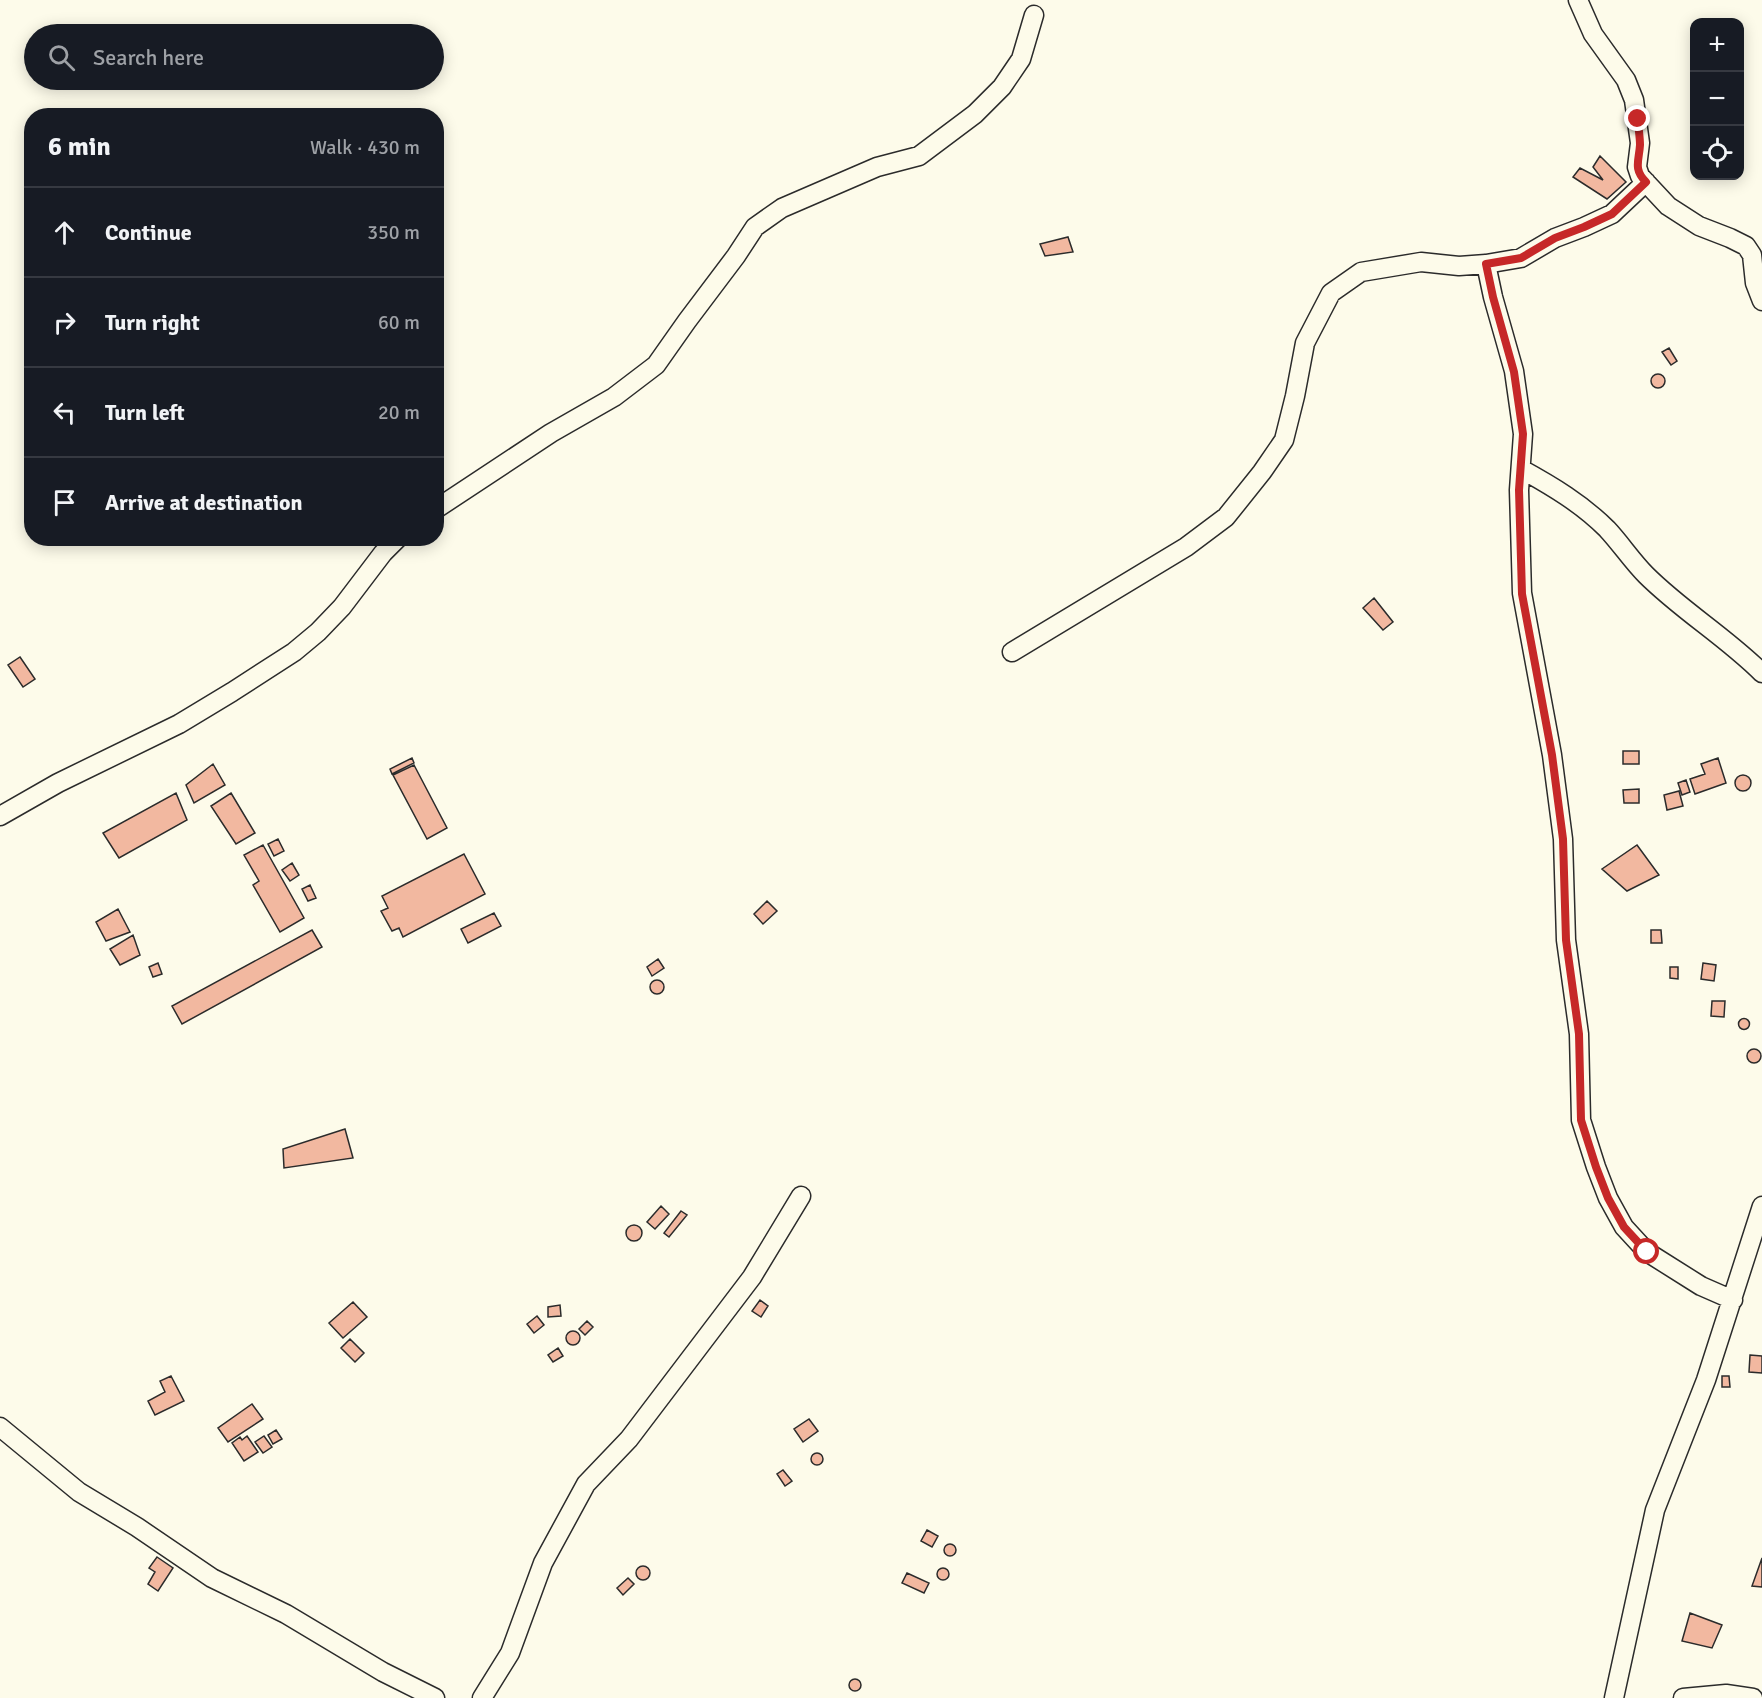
<!DOCTYPE html>
<html lang="en">
<head>
<meta charset="utf-8">
<style>
  :root { --surface:#171b24; --page:#20242c; --text:#f1f3f6; --muted:#9ea1a6; --line:#363941 }
  body { margin:0; font-family:Signika,sans-serif; background:var(--page); color:var(--text) }
  .controls { position:absolute; right:18px; top:18px; display:grid; overflow:hidden; border-radius:12px; box-shadow:0 3px 15px #0003 }
  .controls button { width:54px; height:54px; display:grid; place-items:center; padding:0; border:0; border-bottom:2px solid var(--line); background:var(--surface); color:var(--text); font:30px sans-serif }
  .stop { position:absolute; width:18px; height:18px; margin:-14px; border:4px solid #c62828; border-radius:50%; background:#fff }
  .stop.end { background:#c62828; border-color:#fff; box-shadow:0 2px 6px #0008 }
  .list { margin:0; padding:0; list-style:none }
  h2 { display:flex; justify-content:space-between; align-items:center; height:78px; margin:0; padding:0 24px; font-size:26px }
  h2 small { font-size:20px; font-weight:400; color:var(--muted) }
  .list li { display:grid; grid-template-columns:39px 1fr auto; gap:18px; align-items:center; box-sizing:border-box; height:90px; padding:0 24px; border-top:2px solid var(--line) }
  .list b { display:block; font-size:22px; white-space:nowrap }
  .list em { font-size:20px; font-style:normal; color:var(--muted) }
  .icon { flex:none; width:33px; height:33px; fill:none; stroke:currentColor; stroke-width:2; stroke-linecap:round; stroke-linejoin:round }
  .map { position:relative; flex:none; width:1762px; height:1698px; overflow:hidden }
  .search { position:absolute; background:var(--surface); box-shadow:0 3px 15px #0003; left:24px; top:24px; width:420px; height:66px; display:flex; align-items:center; gap:15px; box-sizing:border-box; padding:0 21px; border-radius:33px; color:var(--muted); font-size:22px }
  .panel { position:absolute; background:var(--surface); box-shadow:0 3px 15px #0003; left:24px; top:108px; width:420px; height:438px; border-radius:24px }
  .map>svg:first-child { display:block }
  .building { fill:#f2b8a0; stroke:#2b2b2b; stroke-width:1.5 }
  .lines { fill:none; stroke-linecap:round; stroke-linejoin:round }
  .street-casing { stroke:#2b2b2b; stroke-width:21 }
  .street { stroke:#fdfbea; stroke-width:18 }
  .route { stroke:#c62828; stroke-width:8 }
</style>
</head>
<body>
<div class="map">
<svg width="1762" height="1698" viewBox="0 0 1762 1698">
  <rect width="100%" height="100%" fill="#fdfbea"/>
  <path class="building" d="M1600 156 1626 182 1607 199 1573 177 1580 168 1603 180 1593 167Z
    M1068 237 1073 252 1045 256 1040 244Z
    M1669 348 1677 361 1671 365 1662 352Z
    M1651 381a7 7 0 1 1 14 0a7 7 0 1 1-14 0Z
    M1374 598 1393 622 1383 630 1363 608Z
    M20 657 35 679 23 687 8 665Z
    M1623 751H1639V764H1623Z
    M412 758 414 763 392 774 390 769Z
    M1718 758 1726 783 1695 794 1690 779 1705 774 1701 764Z
    M213 764 225 785 194 803 186 785Z
    M414 765 447 828 427 839 393 775Z
    M1735 783a8 8 0 1 1 16 0a8 8 0 1 1-16 0Z
    M1686 780 1690 792 1682 795 1678 783Z
    M1639 789V803H1624L1623 790Z
    M1679 791 1683 806 1667 810 1664 795Z
    M176 793 187 820 119 858 103 833Z
    M231 793 255 833 236 844 211 806Z
    M278 839 284 851 274 856 268 844Z
    M263 845 304 918 280 932 253 885 259 881 244 855Z
    M1637 845 1659 875 1627 891 1602 869Z
    M464 854 485 894 403 937 399 928 392 931 381 911 388 908 382 896Z
    M292 863 299 875 290 881 282 870Z
    M310 885 316 898 308 901 302 889Z
    M767 901 777 911 763 924 754 914Z
    M118 909 130 932 106 941 96 922Z
    M494 913 501 926 468 943 461 929Z
    M312 930 322 947 182 1024 172 1006Z
    M1651 930H1661L1662 943H1651Z
    M133 935 140 955 120 965 110 949Z
    M658 959 664 968 652 976 647 967Z
    M158 963 162 974 153 977 149 967Z
    M1703 963 1716 965 1714 981 1701 979Z
    M1670 967H1678V979L1670 978Z
    M650 987a7 7 0 1 1 14 0a7 7 0 1 1-14 0Z
    M1712 1001H1725L1724 1017 1711 1016Z
    M1738.5 1024a5.5 5.5 0 1 1 11 0a5.5 5.5 0 1 1-11 0Z
    M1747 1056a7 7 0 1 1 14 0a7 7 0 1 1-14 0Z
    M345 1129 353 1158 284 1168 283 1149Z
    M661 1206 669 1214 655 1229 647 1222Z
    M681 1211 687 1215 669 1237 664 1233Z
    M626 1233a8 8 0 1 1 16 0a8 8 0 1 1-16 0Z
    M760 1300 768 1306 761 1317 752 1311Z
    M353 1302 367 1317 343 1338 329 1323Z
    M560 1305 561 1316 548 1317V1307Z
    M537 1316 544 1325 534 1333 527 1324Z
    M587 1321 593 1327 585 1335 579 1329Z
    M566 1338a7 7 0 1 1 14 0a7 7 0 1 1-14 0Z
    M350 1339 364 1353 355 1362 341 1348Z
    M558 1348 563 1356 553 1362 548 1355Z
    M1750 1355 1762 1356V1373L1749 1372Z
    M171 1376 184 1401 155 1415 148 1401 165 1392 160 1381Z
    M1722 1376H1729L1730 1387H1722Z
    M252 1404 263 1419 228 1442 218 1428Z
    M809 1419 818 1431 803 1442 794 1429Z
    M276 1430 282 1439 273 1444 268 1435Z
    M247 1436 258 1452 244 1461 232 1443 240 1437 242 1440Z
    M264 1436 272 1447 263 1453 255 1442Z
    M811 1459a6 6 0 1 1 12 0a6 6 0 1 1-12 0Z
    M783 1470 792 1481 785 1486 777 1474Z
    M927 1530 938 1536 932 1547 921 1541Z
    M944 1550a6 6 0 1 1 12 0a6 6 0 1 1-12 0Z
    M157 1557 173 1568 158 1591 148 1584 155 1572 149 1568Z
    M1762 1558V1587L1752 1586Z
    M636 1573a7 7 0 1 1 14 0a7 7 0 1 1-14 0Z
    M937 1574a6 6 0 1 1 12 0a6 6 0 1 1-12 0Z
    M907 1573 929 1583 924 1593 902 1583Z
    M628 1578 634 1584 623 1595 617 1588Z
    M1690 1613 1722 1625 1712 1648 1682 1641Z
    M849 1685a6 6 0 1 1 12 0a6 6 0 1 1-12 0Z"/>
  <g class="lines">
    <defs>
      <path id="street" d="M1578 0 1593 34 1626 80 1634 100 1640 143 1637 167 1640 176 1668 206 1699 226 1730 238 1746 246 1752 255 1755 283 1762 301
        M1486 264 1493 297 1514 371 1523 434 1519 490 1522 593 1552 755 1563 839 1566 940 1579 1034 1581 1120 1596 1167 1608 1198 1624 1227 1647 1252 1701 1286 1733 1300
        M1521 469C1552 486 1582 504 1607 529 1621 544 1632 561 1646 575 1682 611 1726 637 1762 673
        M436 509 551 433 614 397 656 365 687 321 736 256 755 227 782 208 877 167 919 156 975 114 1002 87 1021 59 1034 15
        M1012 652 1186 547 1226 517 1262 472 1284 440 1295 396 1305 343 1331 293 1361 272 1421 262 1459 266 1486 264 1521 258 1555 238 1584 227 1612 214 1646 182
        M0 816 58 783 179 724 232 692 294 652 318 632 342 607 383 553 398 538
        M0 1427 79 1492 137 1527 212 1578 286 1614 383 1672 435 1698
        M482 1698 510 1653 543 1563 586 1484 629 1439 752 1277 801 1196
        M1614 1698 1655 1510 1706 1380 1762 1206
        M1683 1698 1726 1694 1753 1698"/>
    </defs>
    <use href="#street" class="street-casing"/>
    <use href="#street" class="street"/>
  </g>
  <g class="lines">
    <path class="route" d="M1638 119C1638 127 1640 136 1640 145 1639 161 1633 169 1646 182L1612 214 1584 227 1555 238 1521 258 1486 264 1493 297 1514 372 1523 434 1519 490 1522 594 1552 755 1563 839 1566 940 1579 1034 1581 1120 1596 1167 1608 1198 1624 1227 1647 1252"/>
  </g>
</svg>
<div class="controls">
<button>+</button>
<button>−</button>
<button><svg class="icon" aria-label="locate" viewBox="0 0 24 24"><circle cx="12" cy="12" r="6"/><path d="M12 2v4M12 18v4M2 12h4M18 12h4"/></svg></button>
</div>
<div class="stop" style="left:1647px;top:1252px"></div>
<div class="stop end" style="left:1638px;top:119px"></div>
<div class="search"><svg class="icon" aria-label="search" viewBox="0 0 24 24"><circle cx="10" cy="10" r="6"/><path d="M15 15l6 6"/></svg>Search here</div>
<section class="panel">
<h2>6 min<small>Walk · 430 m</small></h2>
<ul class="list">
<li><svg class="icon" aria-label="ahead" viewBox="0 0 24 24"><path d="M12 20V5M6 11l6-6 6 6"/></svg><div><b>Continue</b></div><em>350 m</em></li>
<li><svg class="icon" aria-label="right" viewBox="0 0 24 24"><path d="M7 20v-9h11M14 6l5 5-5 5"/></svg><div><b>Turn right</b></div><em>60 m</em></li>
<li><svg class="icon" aria-label="left" viewBox="0 0 24 24"><path d="M17 20v-9H6M10 6l-5 5 5 5"/></svg><div><b>Turn left</b></div><em>20 m</em></li>
<li><svg class="icon" aria-label="arrive" viewBox="0 0 24 24"><path d="M6 21V4h12l-3 4 3 4H6"/></svg><div><b>Arrive at destination</b></div></li>
</ul>
</section>
</div>
</body>
</html>
